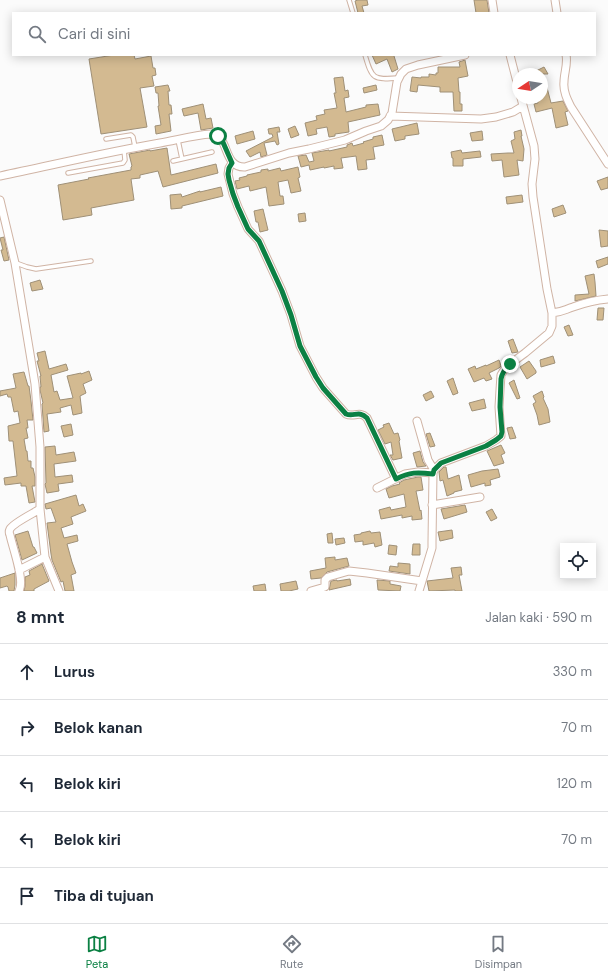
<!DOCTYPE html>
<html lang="id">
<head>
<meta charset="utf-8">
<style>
  :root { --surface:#fff; --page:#f6f6f7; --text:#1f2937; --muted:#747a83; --line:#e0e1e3; --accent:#0b8043 }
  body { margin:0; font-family:"DM Sans",sans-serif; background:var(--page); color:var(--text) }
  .controls { position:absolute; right:12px; bottom:12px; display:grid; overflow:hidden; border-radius:0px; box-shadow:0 2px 10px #0003 }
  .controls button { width:36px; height:36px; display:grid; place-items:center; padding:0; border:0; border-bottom:1px solid var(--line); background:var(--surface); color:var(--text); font:20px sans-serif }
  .compass { position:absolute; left:512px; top:68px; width:36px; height:36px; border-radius:50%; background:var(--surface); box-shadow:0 2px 10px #0003; rotate:258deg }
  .stop { position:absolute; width:12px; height:12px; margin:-9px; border:3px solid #0b8043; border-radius:50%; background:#fff }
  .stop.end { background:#0b8043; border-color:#fff; box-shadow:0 1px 4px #0008 }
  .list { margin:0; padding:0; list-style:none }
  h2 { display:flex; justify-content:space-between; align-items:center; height:52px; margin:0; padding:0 16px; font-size:17px }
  h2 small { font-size:13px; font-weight:400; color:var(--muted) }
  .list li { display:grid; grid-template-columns:26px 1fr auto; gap:12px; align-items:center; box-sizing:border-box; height:56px; padding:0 16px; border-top:1px solid var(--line) }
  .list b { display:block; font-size:15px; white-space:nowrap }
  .list em { font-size:13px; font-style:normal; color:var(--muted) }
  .icon { flex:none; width:22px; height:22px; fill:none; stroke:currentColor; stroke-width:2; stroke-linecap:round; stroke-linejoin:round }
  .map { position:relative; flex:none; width:608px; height:591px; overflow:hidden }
  .search { position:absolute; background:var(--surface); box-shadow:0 2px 10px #0003; left:12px; right:12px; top:12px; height:44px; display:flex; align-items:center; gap:10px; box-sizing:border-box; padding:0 14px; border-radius:0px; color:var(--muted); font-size:15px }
  .sheet { height:332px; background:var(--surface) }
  nav { display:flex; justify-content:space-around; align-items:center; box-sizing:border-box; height:56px; border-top:1px solid var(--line); background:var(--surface); font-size:11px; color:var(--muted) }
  nav a { display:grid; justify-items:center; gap:2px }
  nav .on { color:var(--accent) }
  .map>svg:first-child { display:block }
  .building { fill:#d3ba91; stroke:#9f9077 }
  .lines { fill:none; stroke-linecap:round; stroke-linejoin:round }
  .service-casing { stroke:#d0b4a5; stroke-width:5.5 }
  .minor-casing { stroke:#d0b4a5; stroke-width:9 }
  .service { stroke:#fff; stroke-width:3.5 }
  .minor { stroke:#fff; stroke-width:7 }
  .route { stroke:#0b8043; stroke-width:5 }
</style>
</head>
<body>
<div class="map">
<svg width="608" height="591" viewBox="0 0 608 591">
  <rect width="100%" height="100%" fill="#fbfbfb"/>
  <path class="building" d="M358 0H367L368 5 362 6 364 13H358L355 1Z
    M474 0H487L489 13H476Z
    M114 55H134L135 59 151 56 153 68H155L156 75 152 76 154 86 140 88 147 127 101 134 89 59Z
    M372 55H395L394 56 398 69 392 72 387 59 376 64Z
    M465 60 468 76 458 78 459 92H460V104H462V111H454L453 92H440V87L418 85 417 92 410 91 412 77 421 78V77H429V74L436 75V73H438V67H460L459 62Z
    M544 67 548 74H530Z
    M544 76 551 103 563 101 568 111 565 112 568 125 556 128 552 108 536 112 534 104 538 103 537 98H542V77Z
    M343 77 345 91 348 90 349 97 344 98 346 112 366 107V105L378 104 380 115 348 122 349 132 335 134V136L329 137 327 127 316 129 317 134 308 136 305 123 317 120 316 116 325 114 324 110 337 108 334 93H336L334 78Z
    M168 85 170 91H168L169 105H171L172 114H169L171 131 156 134 155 126 161 125 158 106H159L158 93H156L155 87Z
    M376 85 377 90 364 93 363 88Z
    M203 104 206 119 211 118 213 128 201 130 198 113 184 116 182 109Z
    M417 123 419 134 405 136V139L395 141 392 129Z
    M295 126 299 135 291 138 288 129Z
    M279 127 280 132H277L279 144 277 145 275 141 264 143 267 155 261 157 260 152 250 157 246 151 273 137 272 134H269L268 129Z
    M521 130 522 136H521L524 149 523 161 517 160 519 175 504 177 502 160 492 161 491 154 508 153H514L511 141 515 139 514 132Z
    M253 131 255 139 237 144 235 136Z
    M482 131 483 140 472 141 470 133Z
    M382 135 384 145 373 147 375 159 366 160 367 169 358 170 356 156 341 158 343 168 334 169V166L324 168V167L310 170 309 165 301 167 298 156 306 155 309 162 314 161 312 153 329 150V151L347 147V145L352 143 353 146 364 143 363 142 373 139V137Z
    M167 148 171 175 216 164 218 173 163 187 158 171 140 175V178L131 179 134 200 91 208 92 215 63 220 58 185 89 179 88 178 131 170V167L132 166 129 154 150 150V151Z
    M461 150 462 153 480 151 481 157 463 159V166H453V158H452L451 152Z
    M298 167 300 177 298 178 301 191 291 193 288 180 278 182 280 196H283L284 204 269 206 266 187 250 191 249 186 237 189 235 181 240 180 239 178 247 176V175L261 172V170L268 169V171L280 168 281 171Z
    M608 177V188L601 190 597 181Z
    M221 187 223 196 182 206V208L171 209 170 195 181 194 182 197 200 191V192Z
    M522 195 523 202 507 204 506 197Z
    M563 205 566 213 554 217 552 209Z
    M263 209 268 230 260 232 258 222H256L254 211Z
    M305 213 306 221 299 222 298 214Z
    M599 230 608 231V246L601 247Z
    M4 237 9 260 4 261 1 250H3L0 238Z
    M608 257V264L598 268 596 261Z
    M594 274 595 282 596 296 575 301V295L589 294 585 276Z
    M40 280 43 289 32 291 30 283Z
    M598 308H604L603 320H597Z
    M569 325 573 335 568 336 564 327Z
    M513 339 518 352 512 353 508 341Z
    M45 351 49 369 66 364 68 370 51 375 54 392 57 391 60 400 73 398 67 376 81 373V374L89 371 92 380 83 384 86 393 80 396 82 413 73 415 71 405 60 408 61 412 47 414 49 431 44 432 42 404 43 403 40 390V387H41L40 376H41L37 361H39L37 353Z
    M553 356 555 363 541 367 540 360Z
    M499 360 501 366 499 368 489 373 492 379 486 381 484 378 474 382 468 369 475 366 476 369 486 365V366Z
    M529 361 536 371V373L527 379 520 367Z
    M24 372 28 386H29L31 401 33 420H27L28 428H26L28 438 24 439 26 451H27L28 461H31V468H33L35 477V486H32L35 502 29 503 26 486H21V483L5 485 4 478 17 476 13 441H9L8 426 20 423 18 411 14 412 11 397H8L7 394 0 396V391L16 388 13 374Z
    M453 378 458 393 453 395 447 381Z
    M514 380 520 398 517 399 509 383Z
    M431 391 434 397 426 401 423 395Z
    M542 391 544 397 543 398 548 409 550 422 539 425 537 415 533 404 536 402 533 396Z
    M484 399 486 408 472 411 469 403Z
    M389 423 394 434 398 433 400 440 399 441 402 458 393 460 390 455H393L391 442 385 444 378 430 384 427 383 425Z
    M71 424 73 435 64 437 61 426Z
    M512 427 516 438 510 439 507 428Z
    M430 433 435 446 430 447 426 434Z
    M501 445 505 453 501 455 504 463 494 466 487 451Z
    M55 446 56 455 74 452 76 461 54 464 55 477 72 475 73 482 58 484 59 491 47 493 45 484 46 483 45 447Z
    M420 451 423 462 426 466 417 467 413 453Z
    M444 467H446L448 479 459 475 462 490 454 492V493L447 496 443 480 440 481 439 472Z
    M498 469 500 477 490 480 491 485 485 486V483L471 487 468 475 482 471Z
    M418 477H421L423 490 416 491 420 511 421 510 422 519 412 520V516L402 518V515L381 519 379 510 390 507 391 510 406 507 404 494 389 498 386 489 392 486 400 484 399 483 404 480Z
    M76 495 79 506 83 504 86 511 71 517 73 524 61 528 64 538 77 535 78 541 67 544 72 562 76 573 71 575 74 591H65L63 581 61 582 52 560 51 554 47 523 56 522 51 508 46 509 45 504Z
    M465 505 467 512 444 519 441 509Z
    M492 509 497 518 491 521 486 512Z
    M452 530 453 538 440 541 438 532Z
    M28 531 33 547H34L37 553 22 560 15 535Z
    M370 531 371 533 380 532 382 545 375 547 374 543 363 545V541L355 542 354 535 361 534V533Z
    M332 533 333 543H328L327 534Z
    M344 538 345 543 336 545 335 539Z
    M413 544H420V555H412Z
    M389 545 397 546 396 555 388 554Z
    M335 557V560L347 558 349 566 327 572 321 578 311 579 310 571 326 568 325 558Z
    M398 563 410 564V574L389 571 390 566 398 567Z
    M42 564 49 581 34 589V591H24L25 586V577L30 575 29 571Z
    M461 567 462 575H459L462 591H455V590L429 591 427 581 453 578 451 568Z
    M15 573V585L14 591H9L8 587 7 586 0 588V578Z
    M350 579 351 585 329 590 331 581 337 580V581Z
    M377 580 390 581V584L401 586 400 591 378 590Z
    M296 581 298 589 289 591H281L280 584Z
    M265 584 266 591H254L253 586Z"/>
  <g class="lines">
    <defs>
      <path id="service" d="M349 0 353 13
        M365 55C372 79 373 80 398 78
        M106 139 131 135 133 137 135 147
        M178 140 182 159
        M173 161 212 152
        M68 173 123 163 125 160 124 150
        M16 263 27 267 36 269 91 261"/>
      <path id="minor" d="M492 0 494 13
        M555 0 557 13
        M510 55 518 86
        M566 55C568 64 564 73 564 82 563 91 567 99 571 107L608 164
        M390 116 481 119 496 117 513 112 523 106
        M232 163 229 168 228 174 233 194 238 207 248 229 259 241 282 291 291 315 300 346 316 377 323 388 346 414C354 418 359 410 367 418L396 479
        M0 176C53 165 107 152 160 143 177 140 194 135 211 134 230 134 222 168 245 167L289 153 309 149 345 140 366 131 381 126 388 120 392 113 397 82 401 74 406 69 418 65 465 55
        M0 200 15 263 35 384 40 447V509L45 557 59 591
        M552 313C562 312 564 310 573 307 584 303 597 300 608 299
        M417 421 428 460 434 470
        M377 488 405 474 418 472 433 473
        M432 505 480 497
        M19 570 45 557
        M19 591C25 580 13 549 10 535 9 533 9 531 10 529 13 523 34 513 40 509
        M311 591 325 587V580L328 577 349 571 367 573 422 581
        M419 591 432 548V542L433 473 434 470 441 463 486 446 496 440 501 436 499 407 500 390 501 375 504 370 510 364 525 353 549 333 552 326V313L547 289 533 197 532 184 535 159 534 146 521 98"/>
    </defs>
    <use href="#service" class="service-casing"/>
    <use href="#minor" class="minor-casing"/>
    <use href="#service" class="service"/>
    <use href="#minor" class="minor"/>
  </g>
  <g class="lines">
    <path class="route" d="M218 136 222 140 232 163 229 168 228 174 229 180 233 194 238 207 248 229 259 241 282 291 291 315 300 346 316 377 323 388 346 414C354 417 359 410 367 418L396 479C410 472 417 472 433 474L434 470 441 463 486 446 496 440 501 436 502 432 500 407 501 379C502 373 505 369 510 364"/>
  </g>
</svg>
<div class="controls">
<button><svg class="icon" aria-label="locate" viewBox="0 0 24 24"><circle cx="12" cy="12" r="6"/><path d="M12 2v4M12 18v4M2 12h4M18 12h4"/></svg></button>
</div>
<svg class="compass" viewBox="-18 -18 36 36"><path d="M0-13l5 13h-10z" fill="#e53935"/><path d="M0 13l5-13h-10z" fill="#747a83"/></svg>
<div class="stop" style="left:218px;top:136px"></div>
<div class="stop end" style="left:510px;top:364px"></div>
<div class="search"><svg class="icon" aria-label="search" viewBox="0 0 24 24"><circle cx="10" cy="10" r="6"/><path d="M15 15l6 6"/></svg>Cari di sini</div>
</div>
<section class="sheet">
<h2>8 mnt<small>Jalan kaki · 590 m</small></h2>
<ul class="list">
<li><svg class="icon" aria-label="ahead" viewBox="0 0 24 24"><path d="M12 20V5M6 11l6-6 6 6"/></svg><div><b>Lurus</b></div><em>330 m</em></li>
<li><svg class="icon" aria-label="right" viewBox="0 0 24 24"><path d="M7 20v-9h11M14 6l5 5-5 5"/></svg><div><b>Belok kanan</b></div><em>70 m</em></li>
<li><svg class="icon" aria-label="left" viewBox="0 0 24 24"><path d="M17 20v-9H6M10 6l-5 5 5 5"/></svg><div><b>Belok kiri</b></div><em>120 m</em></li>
<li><svg class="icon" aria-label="left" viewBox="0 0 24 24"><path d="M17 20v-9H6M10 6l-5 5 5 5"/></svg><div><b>Belok kiri</b></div><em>70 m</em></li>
<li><svg class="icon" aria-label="arrive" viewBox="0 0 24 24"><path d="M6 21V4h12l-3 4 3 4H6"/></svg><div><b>Tiba di tujuan</b></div></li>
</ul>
</section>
<nav>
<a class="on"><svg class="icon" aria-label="map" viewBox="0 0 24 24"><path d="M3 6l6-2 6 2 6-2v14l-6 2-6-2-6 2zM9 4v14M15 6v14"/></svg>Peta</a>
<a><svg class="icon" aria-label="directions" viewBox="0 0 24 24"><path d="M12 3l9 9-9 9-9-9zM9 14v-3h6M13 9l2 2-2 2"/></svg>Rute</a>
<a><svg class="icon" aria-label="saved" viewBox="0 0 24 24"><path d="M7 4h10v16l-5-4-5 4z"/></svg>Disimpan</a>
</nav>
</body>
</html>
